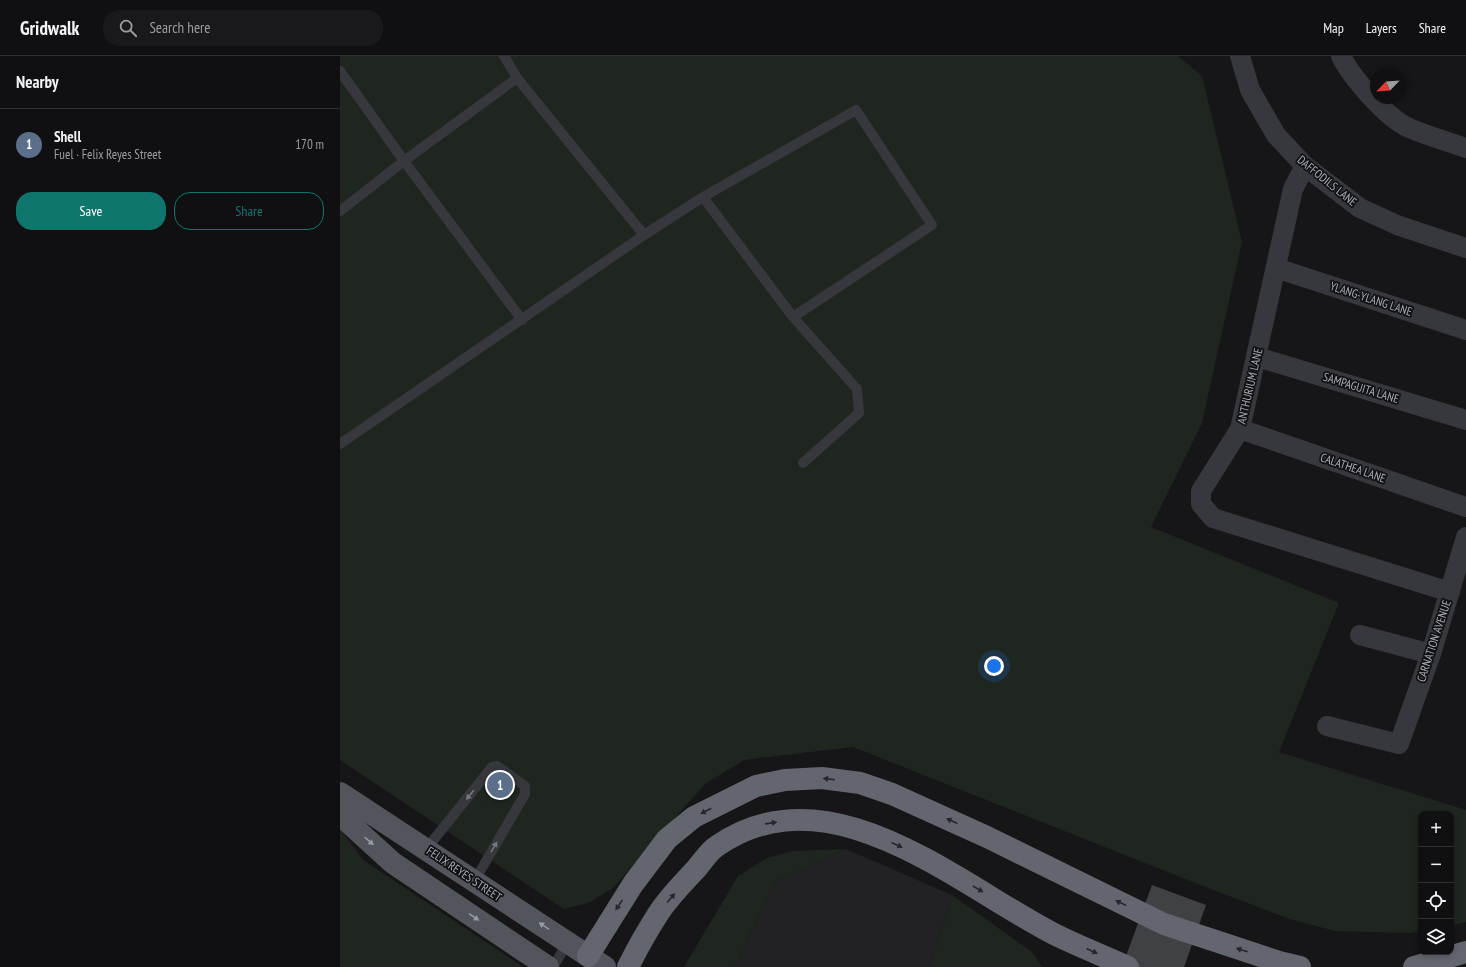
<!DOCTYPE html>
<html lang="en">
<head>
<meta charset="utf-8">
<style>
  :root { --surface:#101012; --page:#19191b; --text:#f1f3f6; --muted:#9c9d9f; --line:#303032; --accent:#0f766e }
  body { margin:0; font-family:"PT Sans Narrow",sans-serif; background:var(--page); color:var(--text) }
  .controls { position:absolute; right:12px; bottom:12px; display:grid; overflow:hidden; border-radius:8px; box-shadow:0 2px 6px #0003 }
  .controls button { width:36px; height:36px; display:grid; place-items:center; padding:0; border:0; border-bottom:1px solid var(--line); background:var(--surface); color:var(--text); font:20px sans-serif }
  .compass { position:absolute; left:1030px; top:12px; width:36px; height:36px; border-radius:50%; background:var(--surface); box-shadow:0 2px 6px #0003; rotate:245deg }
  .you { position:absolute; left:654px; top:610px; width:14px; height:14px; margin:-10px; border:3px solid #fff; border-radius:50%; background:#1a73e8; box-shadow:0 0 0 6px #1a73e833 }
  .badge { display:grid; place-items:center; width:26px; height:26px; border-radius:50%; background:var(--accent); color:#fff; font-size:13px; font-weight:700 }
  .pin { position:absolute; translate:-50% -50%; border:2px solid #fff; box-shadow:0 1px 4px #0006 }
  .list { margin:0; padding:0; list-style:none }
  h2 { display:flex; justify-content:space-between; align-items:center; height:52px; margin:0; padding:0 16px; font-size:17px }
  h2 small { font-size:13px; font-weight:400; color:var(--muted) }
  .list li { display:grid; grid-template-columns:26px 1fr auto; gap:12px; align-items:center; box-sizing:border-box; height:72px; padding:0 16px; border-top:1px solid var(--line) }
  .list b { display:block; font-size:15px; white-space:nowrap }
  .list p { margin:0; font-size:13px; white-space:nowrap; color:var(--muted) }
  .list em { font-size:13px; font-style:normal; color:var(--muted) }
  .actions { display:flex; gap:8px; padding:12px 16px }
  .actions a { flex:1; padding:9px 0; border:1px solid var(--accent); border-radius:16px; text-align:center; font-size:14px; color:var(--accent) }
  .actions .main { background:var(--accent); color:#fff }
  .icon { flex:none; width:22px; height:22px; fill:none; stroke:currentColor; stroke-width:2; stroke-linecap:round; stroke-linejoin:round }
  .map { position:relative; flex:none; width:1126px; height:911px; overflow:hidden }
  header { display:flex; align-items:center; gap:24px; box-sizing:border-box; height:56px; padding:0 20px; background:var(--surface); border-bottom:1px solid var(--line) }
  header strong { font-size:19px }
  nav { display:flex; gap:22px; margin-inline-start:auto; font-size:14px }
  .search { width:280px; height:36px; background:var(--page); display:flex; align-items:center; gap:10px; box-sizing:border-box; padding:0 14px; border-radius:16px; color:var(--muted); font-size:15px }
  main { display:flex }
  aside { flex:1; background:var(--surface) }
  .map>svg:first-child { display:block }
  .built { fill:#222225 }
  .green { fill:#1e261f }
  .building { fill:#404145 }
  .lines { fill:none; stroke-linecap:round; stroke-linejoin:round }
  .service { stroke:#37383d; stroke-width:10 }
  .minor { stroke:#37383d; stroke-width:20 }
  .primary { stroke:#53555c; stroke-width:22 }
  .motorway { stroke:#63666e; stroke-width:22 }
  .oneway { fill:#26262a }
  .oneway2 { fill:#757881 }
  .oneway3 { fill:#979ba6 }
  .labels { text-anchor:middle; stroke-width:3.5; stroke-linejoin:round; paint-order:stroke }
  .street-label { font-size:12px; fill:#a8adb8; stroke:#111113 }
</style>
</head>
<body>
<header>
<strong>Gridwalk</strong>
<div class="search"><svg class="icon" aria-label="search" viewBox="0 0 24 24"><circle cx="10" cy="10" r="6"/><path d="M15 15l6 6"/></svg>Search here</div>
<nav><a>Map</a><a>Layers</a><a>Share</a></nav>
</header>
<main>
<aside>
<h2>Nearby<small></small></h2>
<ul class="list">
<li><span class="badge" style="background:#5c6f8a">1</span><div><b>Shell</b><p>Fuel · Felix Reyes Street</p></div><em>170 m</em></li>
</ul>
<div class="actions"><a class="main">Save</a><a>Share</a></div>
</aside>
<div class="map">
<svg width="1126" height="911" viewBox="0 0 1126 911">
  <rect width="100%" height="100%" fill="#161618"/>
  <path class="built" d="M506 793 612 839 590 911H395L435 826Z"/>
  <path class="green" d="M0 0H838L862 20 902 186 862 367 811 471 999 547 939 696 1126 754V866L1111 869V758H1081V875L1070 877 995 875 950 863 868 832 513 691 404 704 365 728 273 832 248 847 224 853 0 704Z
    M0 773 23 804 183 911H0Z
    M506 793 435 826 395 911H344L398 820 427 802 453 795Z
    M612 839 692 896 702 911H590Z"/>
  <path class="building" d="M812 829 866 849 844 911H782Z"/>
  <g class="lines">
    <path class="service" d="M164 0 177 22 304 179
      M0 15 64 105 182 264
      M0 155 64 105 177 22
      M453 261 517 333 519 357 463 407
      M0 388 304 179 363 141 516 54 592 169 453 261 363 141
      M87 792 152 711 157 710 185 730V738L135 824
      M213 911 228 886"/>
    <path class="minor" d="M900 0 910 34 936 79 965 110 1020 152 1057 169 1126 192
      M1001 0C1011 21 1045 59 1065 70 1084 79 1106 85 1126 92
      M965 110 953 133 900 373 861 435V448L873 462 1110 536
      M936 212 1126 274
      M917 301 1126 364
      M900 373 1126 451
      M1020 579 1091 598
      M987 670 1059 688 1091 598 1126 481"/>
    <path class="primary" d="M0 737 265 911
      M0 759 53 807 208 911"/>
    <path class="motorway" d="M248 900 293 828 327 783 354 761 416 730 445 724 482 722 520 727 552 738 647 781 824 868 939 906 960 911
      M288 911C297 893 307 875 318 858 328 842 344 826 357 812 363 805 369 795 377 790 489 712 617 828 714 878 738 890 764 900 788 911
      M1074 911 1126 896"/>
  </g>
  <defs><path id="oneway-solid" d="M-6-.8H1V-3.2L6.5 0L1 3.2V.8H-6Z"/></defs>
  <g class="oneway">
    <use href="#oneway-solid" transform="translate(489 723) rotate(-173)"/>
    <use href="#oneway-solid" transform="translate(366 755) rotate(152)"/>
    <use href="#oneway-solid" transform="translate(612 765) rotate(-156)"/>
    <use href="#oneway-solid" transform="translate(431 767) rotate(-8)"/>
    <use href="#oneway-solid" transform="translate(557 789) rotate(25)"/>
    <use href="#oneway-solid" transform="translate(638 833) rotate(30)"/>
    <use href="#oneway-solid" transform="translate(331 842) rotate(-50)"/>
    <use href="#oneway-solid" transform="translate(781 847) rotate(-154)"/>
    <use href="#oneway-solid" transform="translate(279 849) rotate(124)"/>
    <use href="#oneway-solid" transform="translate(902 894) rotate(-162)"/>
    <use href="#oneway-solid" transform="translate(752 895) rotate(24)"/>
  </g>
  <g class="oneway2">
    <use href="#oneway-solid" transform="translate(130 739) rotate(129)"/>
    <use href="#oneway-solid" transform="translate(154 791) rotate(-60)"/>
  </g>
  <g class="oneway3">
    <use href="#oneway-solid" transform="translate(29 785) rotate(42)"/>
    <use href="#oneway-solid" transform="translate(134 861) rotate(34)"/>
    <use href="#oneway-solid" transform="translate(204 870) rotate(-146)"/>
  </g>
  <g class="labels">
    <g class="street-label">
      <text transform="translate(987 125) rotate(39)" y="4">DAFFODILS LANE</text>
      <text transform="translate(1031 243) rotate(18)" y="4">YLANG-YLANG LANE</text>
      <text transform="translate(910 330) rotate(-77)" y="4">ANTHURIUM LANE</text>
      <text transform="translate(1021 332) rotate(17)" y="4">SAMPAGUITA LANE</text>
      <text transform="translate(1013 412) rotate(19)" y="4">CALATHEA LANE</text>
      <text transform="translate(1094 585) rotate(-72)" y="4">CARNATION AVENUE</text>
      <text transform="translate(124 818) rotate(34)" y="4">FELIX REYES STREET</text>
    </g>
  </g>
</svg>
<div class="controls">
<button>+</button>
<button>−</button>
<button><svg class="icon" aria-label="locate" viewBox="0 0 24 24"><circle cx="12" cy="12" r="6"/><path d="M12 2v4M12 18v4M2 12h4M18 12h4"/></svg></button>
<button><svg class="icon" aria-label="layers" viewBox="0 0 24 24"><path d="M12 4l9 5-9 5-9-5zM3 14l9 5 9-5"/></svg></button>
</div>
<svg class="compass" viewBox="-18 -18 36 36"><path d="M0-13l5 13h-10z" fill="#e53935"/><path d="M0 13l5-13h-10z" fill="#9c9d9f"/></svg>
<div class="you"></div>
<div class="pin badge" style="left:160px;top:729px;background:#5c6f8a">1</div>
</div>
</main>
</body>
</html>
